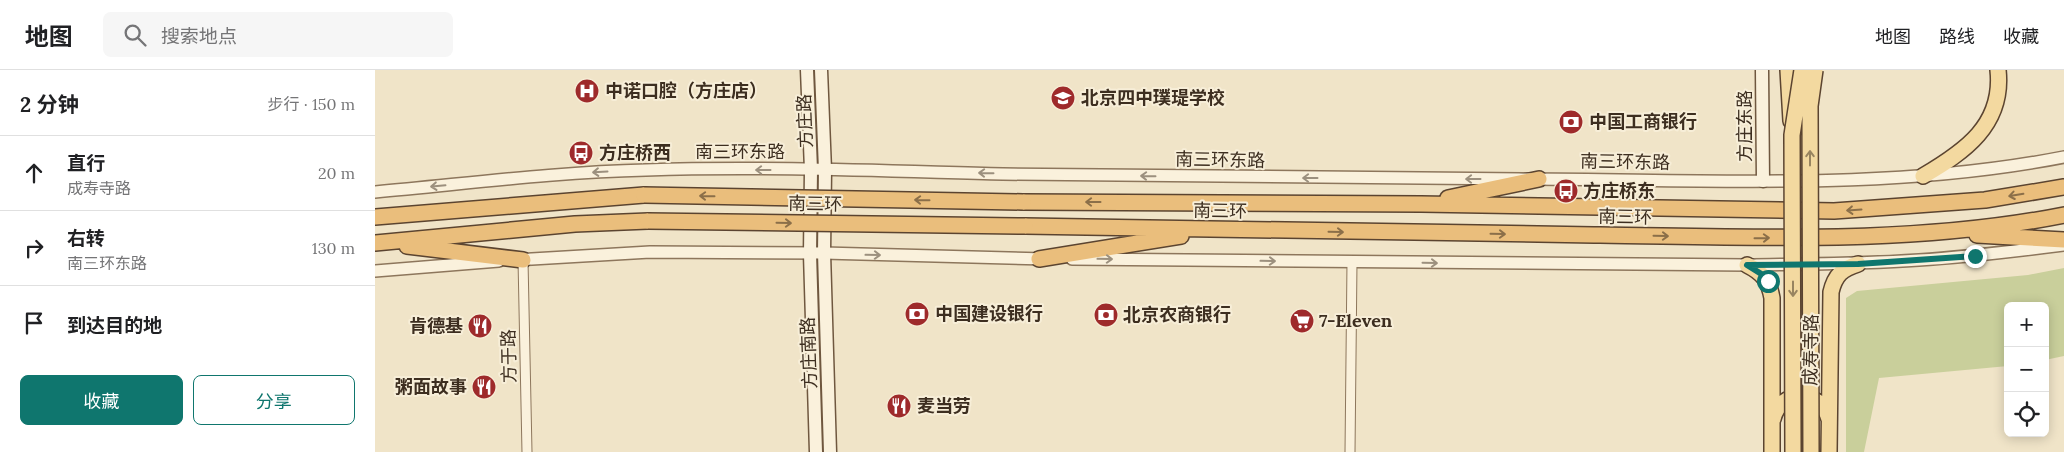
<!DOCTYPE html>
<html lang="zh">
<head>
<meta charset="utf-8">
<style>
  :root { --surface:#fff; --page:#f6f6f6; --text:#202124; --muted:#757577; --line:#e0e0e0; --accent:#0f766e }
  body { margin:0; font-family:Lora,"Noto Sans SC",serif; background:var(--page); color:var(--text) }
  .controls { position:absolute; right:15px; bottom:15px; display:grid; overflow:hidden; border-radius:8px; box-shadow:0 2px 12px #0003 }
  .controls button { width:45px; height:45px; display:grid; place-items:center; padding:0; border:0; border-bottom:1px solid var(--line); background:var(--surface); color:var(--text); font:25px sans-serif }
  .stop { position:absolute; width:15px; height:15px; margin:-11px; border:4px solid #0f766e; border-radius:50%; background:#fff }
  .stop.end { background:#0f766e; border-color:#fff; box-shadow:0 1px 5px #0008 }
  .list { margin:0; padding:0; list-style:none }
  h2 { display:flex; justify-content:space-between; align-items:center; height:65px; margin:0; padding:0 20px; font-size:21px }
  h2 small { font-size:16px; font-weight:400; color:var(--muted) }
  .list li { display:grid; grid-template-columns:32px 1fr auto; gap:15px; align-items:center; box-sizing:border-box; height:75px; padding:0 20px; border-top:1px solid var(--line) }
  .list b { display:block; font-size:19px; white-space:nowrap }
  .list p { margin:0; font-size:16px; white-space:nowrap; color:var(--muted) }
  .list em { font-size:16px; font-style:normal; color:var(--muted) }
  .actions { display:flex; gap:10px; padding:15px 20px }
  .actions a { flex:1; padding:11px 0; border:1px solid var(--accent); border-radius:8px; text-align:center; font-size:18px; color:var(--accent) }
  .actions .main { background:var(--accent); color:#fff }
  .icon { flex:none; width:28px; height:28px; fill:none; stroke:currentColor; stroke-width:2; stroke-linecap:round; stroke-linejoin:round }
  .map { position:relative; flex:none; width:1689px; height:382px; overflow:hidden }
  header { display:flex; align-items:center; gap:30px; box-sizing:border-box; height:70px; padding:0 25px; background:var(--surface); border-bottom:1px solid var(--line) }
  header strong { font-size:24px }
  nav { display:flex; gap:28px; margin-inline-start:auto; font-size:18px }
  .search { width:350px; height:45px; background:var(--page); display:flex; align-items:center; gap:12px; box-sizing:border-box; padding:0 18px; border-radius:8px; color:var(--muted); font-size:19px }
  main { display:flex }
  aside { flex:1; background:var(--surface) }
  .map>svg:first-child { display:block }
  .green { fill:#c9cf9b }
  .lines { fill:none; stroke-linecap:round; stroke-linejoin:round }
  .minor-casing { stroke:#8d765c; stroke-width:11 }
  .tertiary-casing { stroke:#8d765c; stroke-width:14 }
  .secondary-casing { stroke:#6f573f; stroke-width:15 }
  .primary-casing { stroke:#5b4430; stroke-width:18 }
  .trunk-casing { stroke:#5b4430; stroke-width:18 }
  .minor { stroke:#faf1dc; stroke-width:9 }
  .tertiary { stroke:#faf1dc; stroke-width:11 }
  .secondary { stroke:#faf1dc; stroke-width:12 }
  .primary { stroke:#f3d9a0; stroke-width:15 }
  .trunk { stroke:#eabe7c; stroke-width:15 }
  .primary-bridge-casing { stroke:#5b4430; stroke-width:18; stroke-linecap:butt }
  .trunk-bridge-casing { stroke:#5b4430; stroke-width:18; stroke-linecap:butt }
  .primary-bridge { stroke:#f3d9a0; stroke-width:15 }
  .trunk-bridge { stroke:#eabe7c; stroke-width:15 }
  .oneway { stroke:#988460 }
  .oneway2 { stroke:#9c907e }
  .oneway3 { stroke:#8b6f49 }
  .route { stroke:#0f766e; stroke-width:6 }
  .labels { text-anchor:middle; stroke-width:4; stroke-linejoin:round; paint-order:stroke }
  .poi-label { font-size:18px; font-weight:bold; fill:#3d2e20; stroke:#f7eed8; text-anchor:start }
  .street-label { font-size:18px; fill:#3d2e20; stroke:#f7eed8 }
</style>
</head>
<body>
<header>
<strong>地图</strong>
<div class="search"><svg class="icon" aria-label="search" viewBox="0 0 24 24"><circle cx="10" cy="10" r="6"/><path d="M15 15l6 6"/></svg>搜索地点</div>
<nav><a>地图</a><a>路线</a><a>收藏</a></nav>
</header>
<main>
<aside>
<h2>2 分钟<small>步行 · 150 m</small></h2>
<ul class="list">
<li><svg class="icon" aria-label="ahead" viewBox="0 0 24 24"><path d="M12 20V5M6 11l6-6 6 6"/></svg><div><b>直行</b><p>成寿寺路</p></div><em>20 m</em></li>
<li><svg class="icon" aria-label="right" viewBox="0 0 24 24"><path d="M7 20v-9h11M14 6l5 5-5 5"/></svg><div><b>右转</b><p>南三环东路</p></div><em>130 m</em></li>
<li><svg class="icon" aria-label="arrive" viewBox="0 0 24 24"><path d="M6 21V4h12l-3 4 3 4H6"/></svg><div><b>到达目的地</b></div></li>
</ul>
<div class="actions"><a class="main">收藏</a><a>分享</a></div>
</aside>
<div class="map">
<svg width="1689" height="382" viewBox="0 0 1689 382">
  <rect width="100%" height="100%" fill="#f0e4c8"/>
  <path class="green" d="M1689 198V286L1670 290V236H1633V296L1504 308 1489 382H1471V228L1482 221 1653 205Z"/>
  <g class="lines">
    <defs>
      <path id="minor" d="M148 190 152 382
        M975 382 977 192"/>
      <path id="tertiary" d="M0 122C90 114 181 102 271 100 390 96 509 101 628 104 801 107 974 108 1147 109 1328 109 1510 122 1689 87
        M697 189 1372 195C1429 194 1487 194 1544 190 1593 187 1641 181 1689 175
        M140 190 275 182 449 183 671 189
        M0 201 124 191"/>
      <path id="secondary" d="M432 0 436 100 435 184 441 382
        M446 0 450 100 449 183 455 382
        M1387 0 1388 111"/>
      <path id="primary" d="M1413 0 1416 51
        M1548 106C1589 82 1629 55 1623 0
        M1372 195C1388 203 1394 211 1397 228V382
        M1398 349C1405 319 1446 319 1454 349
        M1454 382 1456 222C1460 205 1467 199 1483 194"/>
      <path id="trunk" d="M1073 128 1164 109
        M648 132 1046 134 1459 141 1610 130 1689 117
        M0 147 269 125
        M650 156C841 160 1033 163 1225 165 1378 167 1539 175 1689 145
        M1602 165 1689 170
        M0 173 200 154 273 151
        M32 176 148 190
        M664 189 806 166"/>
    </defs>
    <use href="#minor" class="minor-casing"/>
    <use href="#tertiary" class="tertiary-casing"/>
    <use href="#secondary" class="secondary-casing"/>
    <use href="#primary" class="primary-casing"/>
    <use href="#trunk" class="trunk-casing"/>
    <use href="#minor" class="minor"/>
    <use href="#tertiary" class="tertiary"/>
    <use href="#secondary" class="secondary"/>
    <use href="#primary" class="primary"/>
    <use href="#trunk" class="trunk"/>
    <defs>
      <path id="primary-bridge" d="M1418 382 1417 65 1427 0
        M1436 382 1435 36 1440 0"/>
      <path id="trunk-bridge" d="M269 125 648 132
        M273 151 650 156"/>
    </defs>
    <use href="#primary-bridge" class="primary-bridge-casing"/>
    <use href="#trunk-bridge" class="trunk-bridge-casing"/>
    <use href="#primary-bridge" class="primary-bridge"/>
    <use href="#trunk-bridge" class="trunk-bridge"/>
  </g>
  <defs><path id="oneway-shaft" d="M-6 0H5M1.5-3L5.5 0L1.5 3" fill="none" stroke-width="1.6" stroke-linecap="round" stroke-linejoin="round" transform="scale(1.25)"/></defs>
  <g class="oneway">
    <use href="#oneway-shaft" transform="translate(1435 88) rotate(-90)"/>
    <use href="#oneway-shaft" transform="translate(1418 219) rotate(90)"/>
  </g>
  <g class="oneway2">
    <use href="#oneway-shaft" transform="translate(388 100) rotate(-180)"/>
    <use href="#oneway-shaft" transform="translate(225 102) rotate(177)"/>
    <use href="#oneway-shaft" transform="translate(611 103) rotate(-179)"/>
    <use href="#oneway-shaft" transform="translate(773 106) rotate(-179)"/>
    <use href="#oneway-shaft" transform="translate(935 108) rotate(-180)"/>
    <use href="#oneway-shaft" transform="translate(1098 109) rotate(-180)"/>
    <use href="#oneway-shaft" transform="translate(63 116) rotate(175)"/>
    <use href="#oneway-shaft" transform="translate(498 185) rotate(1)"/>
    <use href="#oneway-shaft" transform="translate(730 189) rotate(1)"/>
    <use href="#oneway-shaft" transform="translate(893 191) rotate(1)"/>
    <use href="#oneway-shaft" transform="translate(1055 193) rotate(1)"/>
  </g>
  <g class="oneway3">
    <use href="#oneway-shaft" transform="translate(1641 125) rotate(171)"/>
    <use href="#oneway-shaft" transform="translate(332 126) rotate(-179)"/>
    <use href="#oneway-shaft" transform="translate(547 130) rotate(-179)"/>
    <use href="#oneway-shaft" transform="translate(718 132) rotate(-180)"/>
    <use href="#oneway-shaft" transform="translate(1479 140) rotate(176)"/>
    <use href="#oneway-shaft" transform="translate(409 153) rotate(1)"/>
    <use href="#oneway-shaft" transform="translate(961 162) rotate(1)"/>
    <use href="#oneway-shaft" transform="translate(1123 164) rotate(1)"/>
    <use href="#oneway-shaft" transform="translate(1286 166) rotate(1)"/>
    <use href="#oneway-shaft" transform="translate(1387 168) rotate(-1)"/>
  </g>
  <g class="lines">
    <path class="route" d="M1393 211 1388 205 1372 195 1483 194 1600 186"/>
  </g>
  <defs>
    <symbol id="hospital-disc" viewBox="-11 -11 22 22"><circle r="9.5" fill="#9e2a2b" stroke="#f7eed8"/><path d="M-5-5h3v3.5h4V-5h3V5h-3V1.5h-4V5h-3Z" fill="#fff"/></symbol>
    <symbol id="school-disc" viewBox="-11 -11 22 22"><circle r="9.5" fill="#9e2a2b" stroke="#f7eed8"/><path d="M0-5L7-2L0 1L-7-2ZM-4 1L0 2.5L4 1V4Q0 6-4 4Z" fill="#fff"/></symbol>
    <symbol id="bank-disc" viewBox="-11 -11 22 22"><circle r="9.5" fill="#9e2a2b" stroke="#f7eed8"/><path d="M-6-4H6V4H-6ZM0-2.3a2.3 2.3 0 1 0 0 4.6a2.3 2.3 0 1 0 0-4.6Z" fill="#fff"/></symbol>
    <symbol id="bus-disc" viewBox="-11 -11 22 22"><circle r="9.5" fill="#9e2a2b" stroke="#f7eed8"/><path d="M-5-6H5V4H4V6H2V4H-2V6H-4V4H-5ZM-3.5-4V0h7V-4ZM-3.5 1.2v1.5H-2V1.2ZM2 1.2v1.5H3.5V1.2Z" fill="#fff"/></symbol>
    <symbol id="supermarket-disc" viewBox="-11 -11 22 22"><circle r="9.5" fill="#9e2a2b" stroke="#f7eed8"/><path d="M-6-5.5h2.5l.6 2H6L4.5 2H-2.5L-4.4-4H-6ZM-1.5 3.2a1.3 1.3 0 1 0 .1 0ZM3 3.2a1.3 1.3 0 1 0 .1 0Z" fill="#fff"/></symbol>
    <symbol id="restaurant-disc" viewBox="-11 -11 22 22"><circle r="9.5" fill="#9e2a2b" stroke="#f7eed8"/><path d="M-5-6h1v4h1v-4h1v4h1v-4h1v5L-1.5 .5V6h-2V.5L-5-1ZM5-6V6H3V1.5H1.5Q1.5-4 5-6Z" fill="#fff"/></symbol>
  </defs>
  <g fill-rule="evenodd">
    <use href="#hospital-disc" x="198" y="7" width="28" height="28"/>
    <use href="#school-disc" x="674" y="14" width="28" height="28"/>
    <use href="#bank-disc" x="1182" y="38" width="28" height="28"/>
    <use href="#bus-disc" x="192" y="69" width="28" height="28"/>
    <use href="#bus-disc" x="1177" y="107" width="28" height="28"/>
    <use href="#bank-disc" x="528" y="230" width="28" height="28"/>
    <use href="#bank-disc" x="717" y="231" width="28" height="28"/>
    <use href="#supermarket-disc" x="913" y="237" width="28" height="28"/>
    <use href="#restaurant-disc" x="91" y="242" width="28" height="28"/>
    <use href="#restaurant-disc" x="95" y="303" width="28" height="28"/>
    <use href="#restaurant-disc" x="510" y="322" width="28" height="28"/>
  </g>
  <g class="labels">
    <g class="poi-label">
      <text x="230" y="27">中诺口腔（方庄店）</text>
      <text x="706" y="34">北京四中璞瑅学校</text>
      <text x="1214" y="58">中国工商银行</text>
      <text x="224" y="89">方庄桥西</text>
      <text x="1208" y="127">方庄桥东</text>
      <text x="560" y="250">中国建设银行</text>
      <text x="748" y="251">北京农商银行</text>
      <text x="944" y="257">7-Eleven</text>
      <text x="88" y="262" text-anchor="end">肯德基</text>
      <text x="92" y="323" text-anchor="end">粥面故事</text>
      <text x="542" y="342">麦当劳</text>
    </g>
    <g class="street-label">
      <text transform="translate(430 51) rotate(-92)" y="6">方庄路</text>
      <text transform="translate(1370 56) rotate(-90)" y="6">方庄东路</text>
      <text x="365" y="88">南三环东路</text>
      <text transform="translate(845 90) rotate(1)" y="6">南三环东路</text>
      <text transform="translate(1250 92) rotate(1)" y="6">南三环东路</text>
      <text transform="translate(440 134) rotate(1)" y="6">南三环</text>
      <text transform="translate(845 141) rotate(1)" y="6">南三环</text>
      <text transform="translate(1250 147) rotate(1)" y="6">南三环</text>
      <text transform="translate(1436 280) rotate(-89)" y="6">成寿寺路</text>
      <text transform="translate(434 283) rotate(-92)" y="6">方庄南路</text>
      <text transform="translate(134 286) rotate(-91)" y="6">方于路</text>
    </g>
  </g>
</svg>
<div class="controls">
<button>+</button>
<button>−</button>
<button><svg class="icon" aria-label="locate" viewBox="0 0 24 24"><circle cx="12" cy="12" r="6"/><path d="M12 2v4M12 18v4M2 12h4M18 12h4"/></svg></button>
</div>
<div class="stop" style="left:1393px;top:211px"></div>
<div class="stop end" style="left:1600px;top:186px"></div>
</div>
</main>
</body>
</html>
